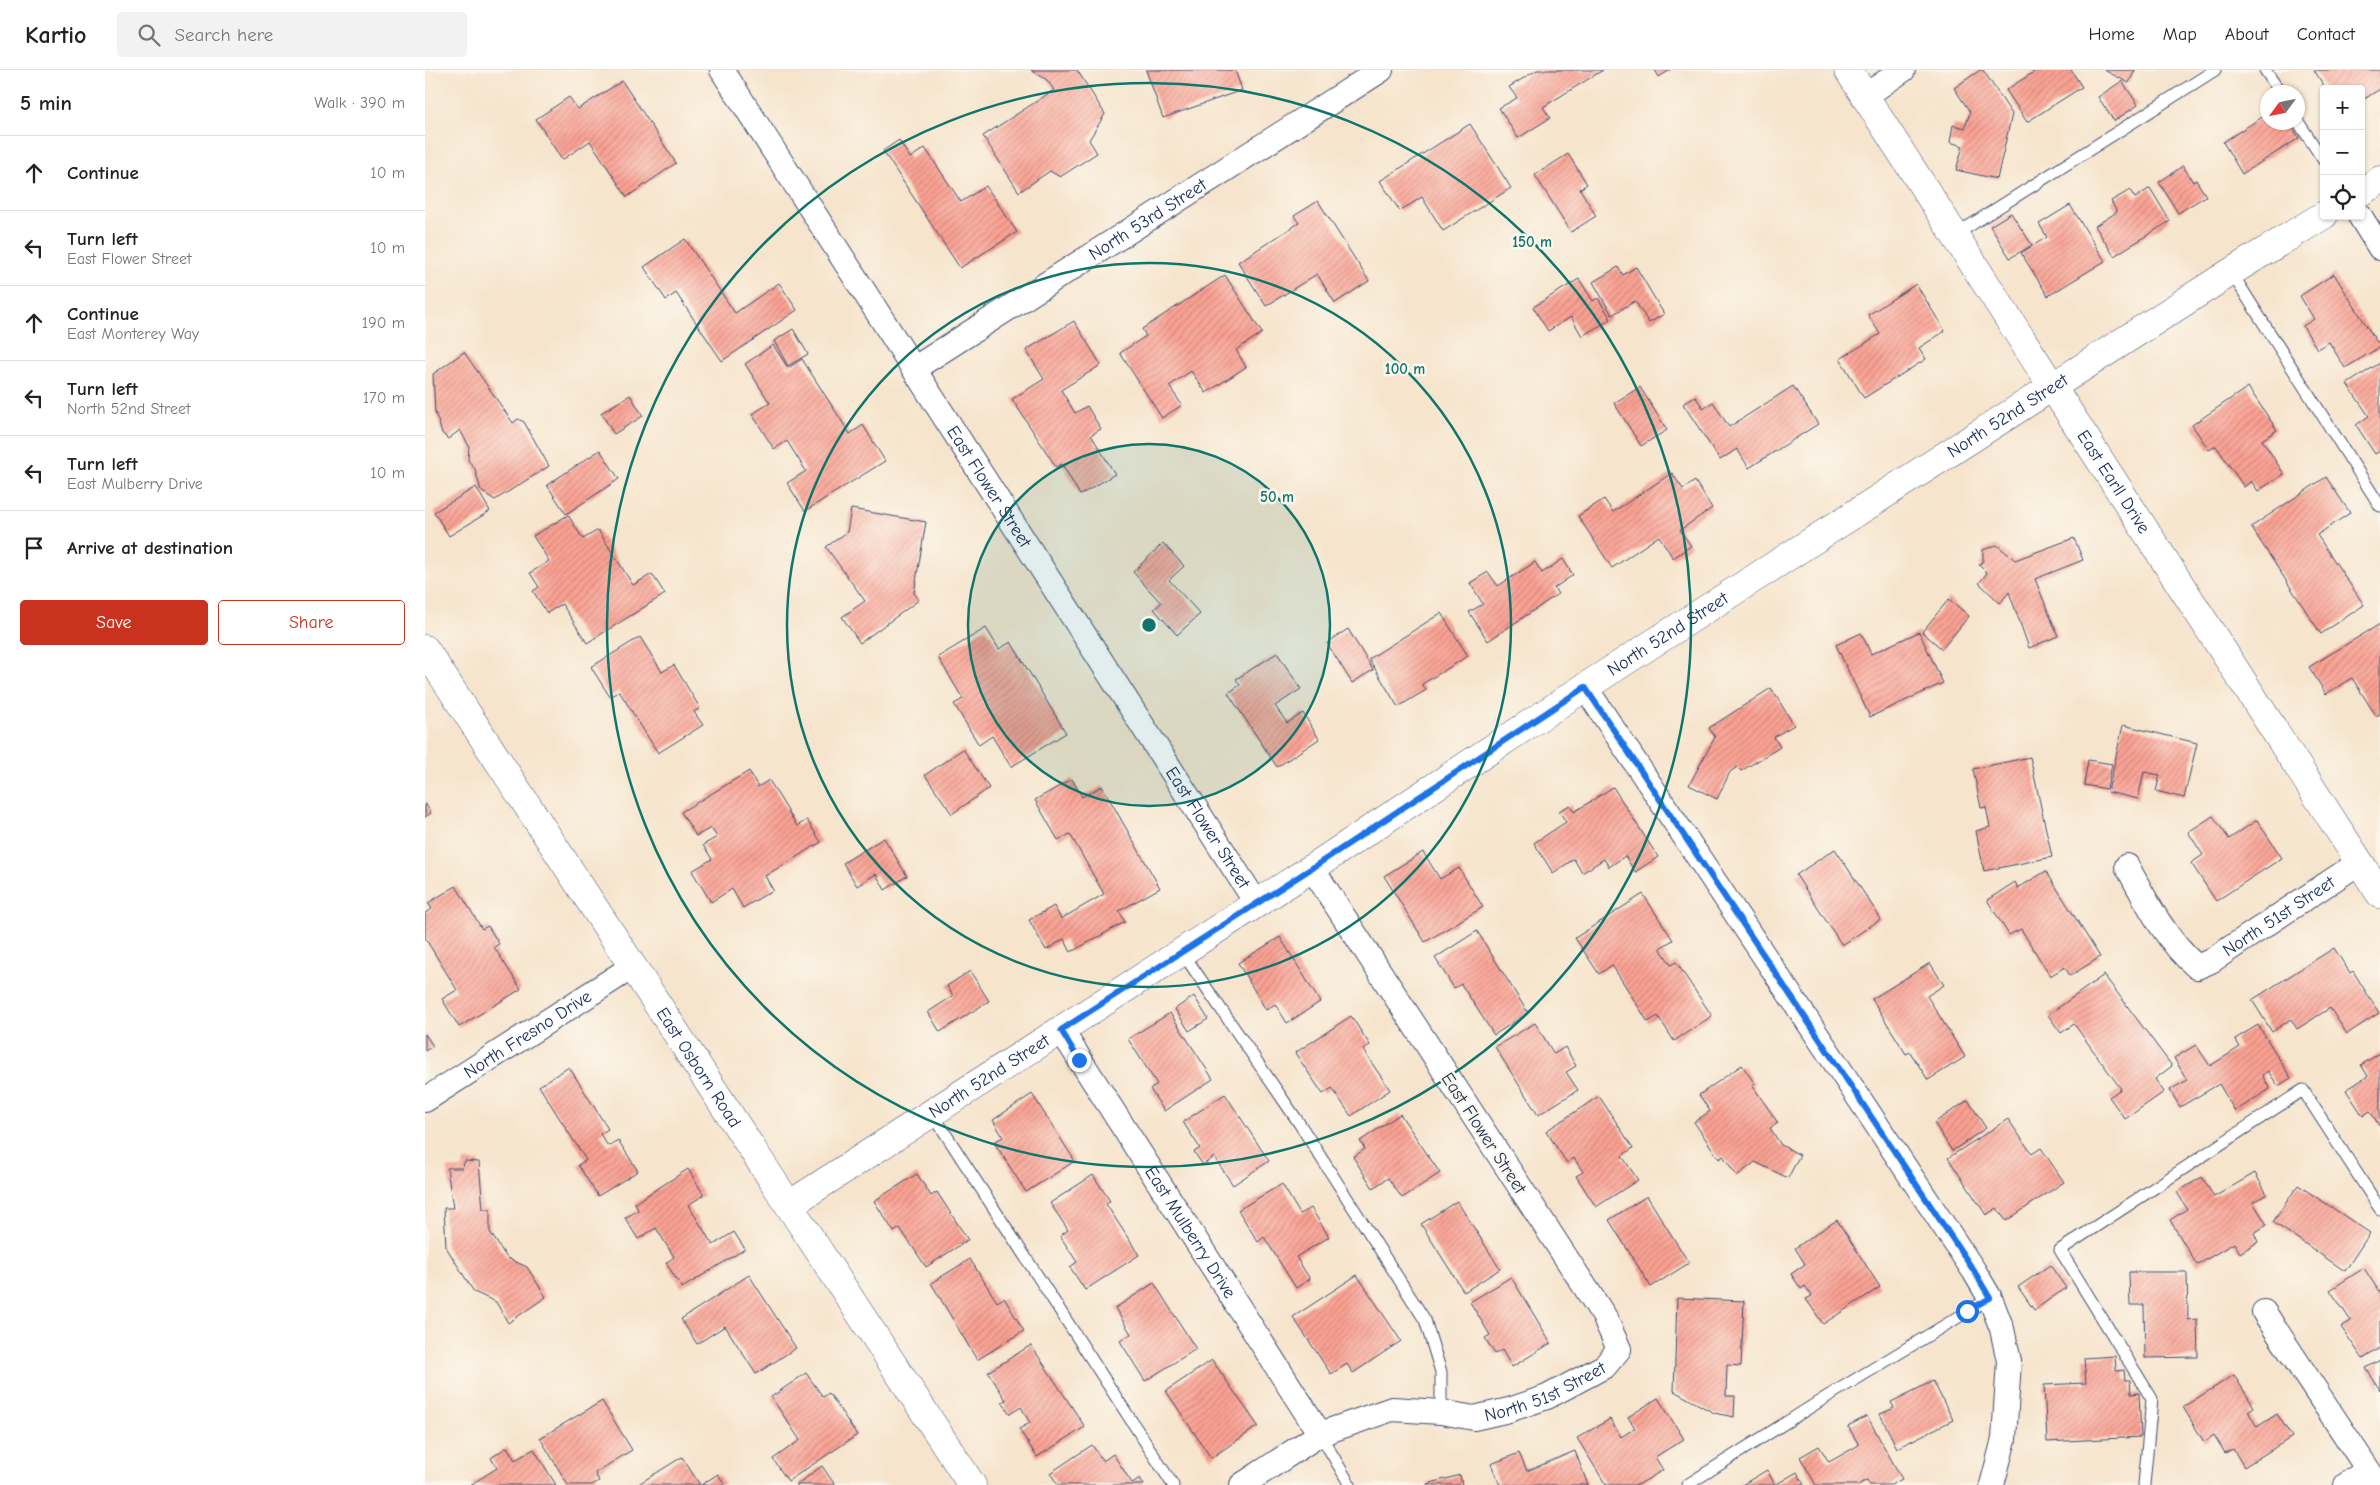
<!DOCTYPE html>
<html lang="en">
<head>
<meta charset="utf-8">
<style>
  :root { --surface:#fff; --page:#f2f2f2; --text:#222; --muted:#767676; --line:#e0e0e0; --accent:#c8321e }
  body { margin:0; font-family:"Comic Neue",sans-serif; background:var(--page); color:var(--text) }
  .controls { position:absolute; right:15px; top:15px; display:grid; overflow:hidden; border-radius:5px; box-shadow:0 1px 4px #0004 }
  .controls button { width:45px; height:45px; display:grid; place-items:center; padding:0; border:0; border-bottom:1px solid var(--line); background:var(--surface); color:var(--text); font:25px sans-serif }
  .compass { position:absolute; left:1835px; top:15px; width:45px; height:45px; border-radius:50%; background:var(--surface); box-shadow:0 1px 4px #0004; rotate:237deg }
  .stop { position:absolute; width:15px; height:15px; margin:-11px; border:4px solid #1a73e8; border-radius:50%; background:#fff }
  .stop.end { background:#1a73e8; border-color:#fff; box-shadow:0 1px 5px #0008 }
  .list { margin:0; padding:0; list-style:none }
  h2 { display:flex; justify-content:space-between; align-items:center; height:65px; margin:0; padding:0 20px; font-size:21px }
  h2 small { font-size:16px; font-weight:400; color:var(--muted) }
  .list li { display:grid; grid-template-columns:32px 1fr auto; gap:15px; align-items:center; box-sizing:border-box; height:75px; padding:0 20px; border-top:1px solid var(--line) }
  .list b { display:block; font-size:19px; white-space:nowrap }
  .list p { margin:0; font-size:16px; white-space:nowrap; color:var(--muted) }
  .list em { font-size:16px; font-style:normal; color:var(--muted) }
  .actions { display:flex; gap:10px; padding:15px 20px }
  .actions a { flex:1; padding:11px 0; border:1px solid var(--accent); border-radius:5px; text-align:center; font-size:18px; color:var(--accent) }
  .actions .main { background:var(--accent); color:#fff }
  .icon { flex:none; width:28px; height:28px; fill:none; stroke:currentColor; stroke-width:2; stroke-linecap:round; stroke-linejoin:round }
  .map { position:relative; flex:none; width:1955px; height:1415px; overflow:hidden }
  header { display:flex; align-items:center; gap:30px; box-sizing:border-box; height:70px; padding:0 25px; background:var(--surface); border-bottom:1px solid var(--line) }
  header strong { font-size:24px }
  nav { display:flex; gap:28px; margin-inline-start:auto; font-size:18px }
  .search { width:350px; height:45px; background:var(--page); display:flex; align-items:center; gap:12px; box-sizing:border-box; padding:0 18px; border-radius:5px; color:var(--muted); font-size:19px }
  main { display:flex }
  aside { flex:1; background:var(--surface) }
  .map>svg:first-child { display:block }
  .building { fill:url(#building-hatch) }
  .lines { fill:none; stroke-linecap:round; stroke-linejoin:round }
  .lane-casing { stroke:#3c4a6e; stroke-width:13 }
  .street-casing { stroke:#3c4a6e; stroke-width:26 }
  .secondary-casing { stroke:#3c4a6e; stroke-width:29 }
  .lane { stroke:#fff; stroke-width:11 }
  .street { stroke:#fff; stroke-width:24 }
  .secondary { stroke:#fff; stroke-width:28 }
  .route { stroke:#1a73e8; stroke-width:6 }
  .ring { fill:none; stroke:#0f766e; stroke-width:2.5 }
  .labels { text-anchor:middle; stroke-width:5; stroke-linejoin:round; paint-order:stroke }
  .street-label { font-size:18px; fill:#1b2f5e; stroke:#fbf7ec }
  .centre { fill:#0f766e; stroke:#fbf7ec; stroke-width:2.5 }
  .ring-label { font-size:15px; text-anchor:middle; font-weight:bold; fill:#0f766e; stroke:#fbf7ec; stroke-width:5; stroke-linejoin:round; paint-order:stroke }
</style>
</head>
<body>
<header>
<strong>Kartio</strong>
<div class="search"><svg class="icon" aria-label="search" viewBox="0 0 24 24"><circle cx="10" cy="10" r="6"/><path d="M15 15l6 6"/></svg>Search here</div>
<nav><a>Home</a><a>Map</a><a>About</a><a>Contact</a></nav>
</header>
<main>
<aside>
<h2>5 min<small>Walk · 390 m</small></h2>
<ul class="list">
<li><svg class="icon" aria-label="ahead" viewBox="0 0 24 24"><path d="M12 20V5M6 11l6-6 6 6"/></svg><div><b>Continue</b></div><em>10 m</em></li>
<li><svg class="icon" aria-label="left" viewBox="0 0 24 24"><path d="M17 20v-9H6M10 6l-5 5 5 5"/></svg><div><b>Turn left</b><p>East Flower Street</p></div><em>10 m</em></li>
<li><svg class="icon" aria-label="ahead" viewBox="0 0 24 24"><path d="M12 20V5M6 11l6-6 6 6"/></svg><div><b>Continue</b><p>East Monterey Way</p></div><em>190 m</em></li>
<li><svg class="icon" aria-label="left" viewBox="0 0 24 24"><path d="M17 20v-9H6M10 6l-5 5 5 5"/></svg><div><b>Turn left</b><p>North 52nd Street</p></div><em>170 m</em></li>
<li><svg class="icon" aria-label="left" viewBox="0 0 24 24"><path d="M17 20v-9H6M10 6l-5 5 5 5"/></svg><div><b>Turn left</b><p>East Mulberry Drive</p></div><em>10 m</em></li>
<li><svg class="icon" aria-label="arrive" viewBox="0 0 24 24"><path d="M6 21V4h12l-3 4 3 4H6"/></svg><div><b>Arrive at destination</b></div></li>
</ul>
<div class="actions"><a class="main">Save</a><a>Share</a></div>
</aside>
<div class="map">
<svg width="1955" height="1415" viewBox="0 0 1955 1415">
  <defs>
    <pattern id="building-hatch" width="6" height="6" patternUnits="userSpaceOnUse" patternTransform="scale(1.25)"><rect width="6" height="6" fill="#fba293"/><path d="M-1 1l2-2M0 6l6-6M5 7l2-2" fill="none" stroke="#ca847b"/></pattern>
  </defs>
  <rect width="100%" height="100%" fill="#fbf7ec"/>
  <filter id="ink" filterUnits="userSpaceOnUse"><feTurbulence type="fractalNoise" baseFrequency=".02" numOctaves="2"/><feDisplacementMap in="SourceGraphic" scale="10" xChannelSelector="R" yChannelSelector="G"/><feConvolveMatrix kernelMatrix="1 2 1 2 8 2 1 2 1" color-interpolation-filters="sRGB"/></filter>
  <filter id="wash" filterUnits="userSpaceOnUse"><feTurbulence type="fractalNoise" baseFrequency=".0096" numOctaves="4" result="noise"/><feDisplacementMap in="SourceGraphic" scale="20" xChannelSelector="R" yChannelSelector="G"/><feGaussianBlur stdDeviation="1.12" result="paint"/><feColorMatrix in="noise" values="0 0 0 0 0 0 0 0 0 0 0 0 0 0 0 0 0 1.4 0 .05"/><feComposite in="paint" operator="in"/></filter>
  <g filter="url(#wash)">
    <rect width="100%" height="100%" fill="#f6e4cc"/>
    <g id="blocks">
      <path class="building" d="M606 0H652L680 44 664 70 672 83 635 107 625 101 594 122 558 66 629 20 622 10Z
        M721 0H810L817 20 738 48Z
        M1112 0H1178L1118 37 1125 48 1093 68 1074 38 1092 28 1084 17Z
        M1230 0H1245L1234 7Z
        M1555 0H1558L1587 44 1572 109 1531 100 1538 76 1525 72 1528 55 1540 58 1545 42 1529 18Z
        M1612 0H1646L1657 17 1602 52 1581 20Z
        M1679 0H1710L1704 13Z
        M1889 0H1955V19L1936 31V19H1901Z
        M197 11 251 93 202 127 165 71 137 90 111 49 144 27 153 39Z
        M1697 11 1713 35 1689 51 1673 27Z
        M1842 44V52H1864L1874 68 1817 104 1798 72Z
        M1045 54 1086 118 1018 161 997 127 975 141 955 111Z
        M474 70 485 88 500 78 536 132 561 116 592 162 535 198 458 81Z
        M1143 84 1162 114 1155 119 1171 146 1146 162 1110 105Z
        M1758 96 1768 112 1771 110 1781 126 1753 143 1734 112Z
        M1725 118 1745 151 1689 186 1670 156 1692 142 1686 131 1705 120 1710 128Z
        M893 131 944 211 910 233 892 204 841 236 813 192 874 153 869 146Z
        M1645 135 1680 191 1623 226 1596 183 1622 167 1614 154Z
        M1586 143 1607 175 1585 188 1565 156Z
        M260 169 310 243 354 213 372 240 297 291 251 223 241 230 219 197Z
        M1193 197 1198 205 1211 197 1239 244 1224 253 1210 231 1187 245 1168 212Z
        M1909 204 1955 277 1920 298 1904 272 1892 279 1878 256 1889 249 1875 226Z
        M800 205 837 263 811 280 821 297 781 323 766 301 744 316 757 335 737 348 695 283 721 266 717 259Z
        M1154 209 1168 231 1173 228 1186 249 1157 266 1146 247 1123 261 1108 237Z
        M1491 214 1520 261 1494 278 1501 289 1439 328 1415 289 1455 264 1443 245Z
        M649 251 676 295 636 320 650 343 662 336 676 359 666 365 690 404 655 425 637 394 631 397 587 329 619 309 601 280Z
        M368 259 383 284 363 296 349 271Z
        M348 275 363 298 377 289 425 364 438 355 460 391 380 441 362 413 381 401 362 371 349 379 327 344 345 333 320 294Z
        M39 282 88 353 93 349 99 352 124 396 70 430 56 421 50 399 43 390 44 376 35 360 23 369 17 363 10 342 8 304Z
        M1955 293V381L1950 384 1931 355 1944 346 1922 314Z
        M1368 316 1393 354 1324 398 1312 379 1295 390 1258 334 1270 326 1278 338 1288 332 1304 357Z
        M1215 317 1242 360 1216 376 1189 333Z
        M1823 317 1852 360 1837 370 1859 404 1833 421 1826 411 1819 417 1791 376 1784 380 1767 355Z
        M205 325 218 346 189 364 176 343Z
        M175 380 194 409 141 444 122 415Z
        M1247 403 1258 419 1270 411 1287 438 1255 460 1266 476 1248 488 1234 466 1187 498 1153 446 1179 429 1188 442Z
        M1901 407 1925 443 1892 465 1939 535 1896 564 1826 457Z
        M51 417 65 441 24 466 9 442Z
        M426 439 501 452 489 523 494 530 435 573 417 547 440 531 401 477 422 462Z
        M143 445 158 469 173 460 208 515 227 504 240 524 162 573 137 534 122 543 108 521 114 517 105 503 124 491 108 466Z
        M1649 468 1658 490 1610 509 1633 566 1604 578 1584 522 1575 533 1554 513 1562 503 1554 495 1558 491V480L1572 475 1590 490Z
        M738 473 759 496 744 510 775 544 752 565 729 539 736 533 708 502Z
        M1138 489 1148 505 1129 518 1133 524 1063 571 1044 542 1058 534 1045 513 1063 502 1073 516 1110 492 1117 503Z
        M1524 529 1544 546 1517 579 1497 562Z
        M1016 543 1043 586 997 614 1001 620 973 637 944 589Z
        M1955 554V644L1951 646 1927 608 1901 624 1884 597Z
        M561 558 574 579 586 572 641 663 586 697 567 666 554 675 529 634 538 629 513 587Z
        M923 559 948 600 927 613 902 573Z
        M1494 562 1518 613 1445 647 1411 575 1436 563 1446 584Z
        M215 567 237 602 249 595 275 638 269 642 278 655 233 683 194 621 185 627 166 597Z
        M852 583 876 619 850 636 862 653 878 643 894 669 852 697 803 623 815 615 811 609Z
        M1346 618 1369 655 1349 667 1355 677 1316 701 1312 697 1305 702 1292 729 1264 715 1290 667 1284 658Z
        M1698 655 1772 673 1759 728 1731 721 1735 705 1719 702 1713 729 1683 722Z
        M538 679 564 718 527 744 500 705Z
        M1605 687 1627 787 1559 801 1551 761 1565 757 1561 737 1556 738 1548 699Z
        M1663 690 1687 694 1682 719 1659 715Z
        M324 701 333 717 344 710 372 756 382 750 396 772 340 806 348 820 318 838 307 819 286 832 267 801 287 789 278 775 292 767 286 758 271 766 256 742Z
        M647 709 657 727 677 716 735 818 694 841 700 852 646 882 639 869 621 880 604 850 629 836 636 849 679 824 645 764 633 770 610 730Z
        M1188 717 1233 787 1210 802 1200 786 1184 797 1179 789 1157 803 1149 789 1128 803 1109 773 1141 752 1134 741 1145 735 1149 742Z
        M0 733 6 743 0 747Z
        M1788 746 1804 769 1832 750 1857 788 1791 831 1766 793 1778 785 1763 762Z
        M459 768 482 806 460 820 451 804 432 816 418 793Z
        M1410 779 1456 849 1417 875 1371 805Z
        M998 782 1015 809 1034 798 1058 837 1000 872 959 806Z
        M1621 801 1675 887 1645 906 1640 897 1625 906 1596 859 1584 865 1562 830 1590 812 1593 818Z
        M31 816 57 859 63 856 74 874 69 877 96 919 34 957 17 929 32 920 0 868V843L7 839 3 833Z
        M1218 824 1248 870 1235 878 1246 895 1251 892 1287 946 1249 971 1233 946 1223 952 1187 895 1174 904 1150 868Z
        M1052 861 1103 943 1069 965 1036 914 1029 918 1010 888Z
        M855 867 895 932 862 953 850 934 841 940 813 893Z
        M1909 878 1925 903 1928 901 1954 943 1922 964 1905 938 1872 959 1866 949 1847 962 1827 930Z
        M1505 893 1519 915 1502 926 1540 987 1503 1010 1485 982 1481 984 1447 929Z
        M545 901 564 931 515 962 503 942 528 926 522 916Z
        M1679 905 1747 996 1730 1009 1739 1022 1700 1049 1684 1027 1696 1019 1649 954 1636 963 1623 945Z
        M769 926 783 949 764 961 750 939Z
        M745 943 788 1009 739 1041 725 1019 732 1014 703 969Z
        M926 946 945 975 938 980 965 1020 926 1046 907 1018 898 1024 870 983Z
        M1110 953 1129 984 1140 977 1151 996 1141 1002 1153 1020 1113 1045 1070 977Z
        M1833 955 1866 1008 1853 1016 1843 1001 1837 1005 1845 1019 1810 1041 1794 1014 1755 1037 1745 1020 1762 1010 1749 988 1771 975 1785 996 1815 977 1810 969Z
        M0 964 8 976 0 981Z
        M1955 983V1057L1945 1041 1938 1046 1921 1020 1943 1006 1936 995Z
        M1317 995 1330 1014 1327 1015 1353 1053 1345 1058 1356 1075 1375 1085 1363 1108 1330 1092 1312 1106 1298 1086 1294 1089 1269 1052 1285 1041 1274 1025Z
        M144 997 183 1059 175 1064 183 1076 193 1070 213 1101 173 1126 153 1095 161 1090 114 1016Z
        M607 1024 650 1091 601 1122 569 1072 578 1067 568 1050Z
        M800 1024 844 1091 808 1115 789 1087 778 1095 769 1082 775 1078 758 1052Z
        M1174 1026 1208 1078 1197 1086 1213 1110 1171 1137 1151 1106 1158 1102 1149 1088 1142 1093 1121 1061Z
        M1543 1030 1561 1058 1527 1081 1509 1053Z
        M975 1044 1015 1103 977 1128 963 1108 948 1118 928 1087 940 1079 935 1071Z
        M1583 1049 1607 1084 1616 1078 1639 1112 1581 1151 1572 1138 1561 1145 1523 1088Z
        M40 1091 54 1092 58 1139H65V1162L82 1188 102 1197 121 1227 83 1253 71 1232 49 1222 21 1177 19 1138H28L22 1098H37Z
        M263 1099 279 1125 263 1135 288 1175 309 1162 320 1179 257 1218 241 1193 249 1187 231 1158 213 1169 200 1148 213 1140 210 1133Z
        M1830 1103 1842 1124 1828 1132 1842 1155 1829 1163 1833 1172 1815 1183 1809 1173 1772 1195 1745 1150 1762 1139 1752 1122 1777 1107 1789 1127Z
        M492 1104 506 1126 512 1122 543 1170 501 1197 475 1158 469 1162 449 1131Z
        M668 1105 685 1131 681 1134 714 1185 660 1220 645 1197 652 1192 635 1166 643 1160 625 1133Z
        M857 1114 875 1144 886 1138 904 1167 871 1187 885 1209 871 1218 839 1167 833 1172 813 1140Z
        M1873 1115 1945 1163 1920 1201 1848 1152Z
        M1222 1126 1264 1193 1226 1217 1184 1150Z
        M1032 1131 1075 1199 1039 1222 996 1154Z
        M1412 1150 1455 1217 1398 1254 1381 1229 1387 1226 1380 1216 1376 1219 1366 1204 1380 1194 1370 1178Z
        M545 1189 572 1232 579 1228 599 1261 552 1290 506 1213Z
        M1625 1195 1641 1218 1609 1240 1593 1217Z
        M1939 1198 1955 1223V1278L1938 1289 1916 1257 1926 1251 1905 1220Z
        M1704 1202H1762L1763 1250 1772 1249 1773 1287 1720 1288 1719 1235H1705Z
        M324 1205 371 1278 331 1304 300 1256 272 1274 256 1249Z
        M932 1205 976 1271 928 1303 922 1294 906 1304 868 1247Z
        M1086 1207 1126 1273 1087 1297 1077 1280 1070 1284 1060 1268 1065 1265 1045 1232Z
        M729 1213 771 1279 720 1311 695 1271 706 1264 690 1238Z
        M1252 1228 1319 1231 1316 1296 1302 1295 1301 1326H1310L1309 1347 1289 1343 1249 1321Z
        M606 1275 660 1357 612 1387 594 1359 605 1353 596 1337 585 1344 577 1332 581 1330 563 1302Z
        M1690 1286 1691 1301 1699 1300 1700 1310H1705L1706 1324 1714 1323 1716 1367 1622 1372 1619 1315 1661 1313 1659 1288Z
        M787 1290 833 1356 786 1388 741 1321Z
        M1955 1290V1320L1941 1298Z
        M381 1303 398 1327 404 1323 432 1365 363 1411 348 1389 375 1370 346 1327Z
        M1809 1305 1829 1337 1823 1341 1832 1357 1852 1344 1867 1367 1819 1397 1808 1379 1800 1383 1789 1365 1779 1372 1758 1337Z
        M1508 1311 1528 1350 1472 1378 1455 1344 1469 1338 1466 1332Z
        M1233 1328 1259 1369 1230 1387 1238 1400 1213 1415H1181L1152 1368 1185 1349 1196 1367 1210 1358 1203 1347Z
        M177 1331 207 1380 170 1403 174 1411 167 1415H143L115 1368Z
        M1442 1346 1477 1409 1466 1415H1445L1442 1410 1433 1415H1391L1375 1387 1394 1376 1404 1392 1434 1375 1423 1356Z
        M667 1375 678 1391 688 1384 707 1413 715 1408 719 1415H633L625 1403Z
        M82 1377 90 1390 109 1379 131 1415H45L72 1398 66 1388Z
        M1150 1381 1163 1415H1075L1066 1394 1094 1383 1102 1401Z
        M257 1387 275 1415H212Z
        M397 1396 410 1415H371Z
        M1342 1400 1350 1415 1372 1402 1379 1415H1317Z
        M293 1404 300 1415H276Z
        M1035 1405 1037 1415H1002V1414Z"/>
    </g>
  </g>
  <g filter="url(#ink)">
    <use href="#blocks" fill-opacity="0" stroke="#3c4a6e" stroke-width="1"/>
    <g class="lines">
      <defs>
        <path id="lane" d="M1840 0 1855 22
          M1872 50 1899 91
          M1530 165 1790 0
          M1806 202 1955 436
          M757 882 874 1053 1000 1250 1016 1302V1342
          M507 1043 748 1415
          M895 1364 925 1415
          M1262 1415 1403 1326 1565 1228
          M1719 1415 1727 1329 1635 1180 1878 1020 1955 1139"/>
        <g id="street">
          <path id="s1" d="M297 0 832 834"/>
          <path d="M1440 26 1478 0"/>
          <path d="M1935 146 1955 178"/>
          <path id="s2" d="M490 298 956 0"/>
          <path d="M1160 617 1549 1201 1565 1228 1577 1259 1584 1291 1579 1369 1567 1415"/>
          <path id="s3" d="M1702 796C1721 831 1741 871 1772 897L1786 891 1935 792"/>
          <path id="s4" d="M636 960 895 1364"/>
          <path id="s5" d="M0 1030 207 897"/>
          <path d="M1839 1242 1953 1415"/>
          <path id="s6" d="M817 1415 895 1364 967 1339 1016 1342 1049 1348 1084 1340 1122 1327 1180 1296 1194 1279 1179 1246 887 798"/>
          <path d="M1921 1415 1942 1400"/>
        </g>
        <g id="secondary">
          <path id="s7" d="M1423 0 1955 824"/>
          <path d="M1936 122 1955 110"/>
          <path id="s8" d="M0 579 547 1415"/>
          <path id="s9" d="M364 1135 887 798 1160 617 1806 202 1899 145"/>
        </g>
      </defs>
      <use href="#lane" class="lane-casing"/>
      <use href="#street" class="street-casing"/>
      <use href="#secondary" class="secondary-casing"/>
      <use href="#lane" class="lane"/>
      <use href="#street" class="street"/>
      <use href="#secondary" class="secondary"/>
    </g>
  </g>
  <g class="lines" filter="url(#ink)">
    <path class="route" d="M654 990 636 960 887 798 1160 617 1549 1201 1565 1228 1542 1241"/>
  </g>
  <circle cx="724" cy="555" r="181" fill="#0f766e" fill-opacity=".12"/>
  <g class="ring">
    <circle cx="724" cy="555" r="181"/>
    <circle cx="724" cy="555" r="362"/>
    <circle cx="724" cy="555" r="542"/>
  </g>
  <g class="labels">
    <g class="street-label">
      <text dy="6" stroke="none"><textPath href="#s2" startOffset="276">North 53rd Street</textPath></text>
      <text dy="6" stroke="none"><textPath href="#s9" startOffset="1452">North 52nd Street</textPath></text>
      <text dy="6" stroke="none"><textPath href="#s7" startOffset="490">East Earll Drive</textPath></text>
      <text dy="6" stroke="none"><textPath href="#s1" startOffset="495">East Flower Street</textPath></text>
      <text dy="6" stroke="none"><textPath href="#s9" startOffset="1048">North 52nd Street</textPath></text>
      <text dy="6" stroke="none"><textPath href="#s1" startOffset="900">East Flower Street</textPath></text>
      <text dy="6" stroke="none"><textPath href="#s3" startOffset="220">North 51st Street</textPath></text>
      <text dy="6" stroke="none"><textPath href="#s5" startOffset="122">North Fresno Drive</textPath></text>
      <text dy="6" stroke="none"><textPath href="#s8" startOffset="500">East Osborn Road</textPath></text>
      <text dy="6" stroke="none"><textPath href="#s9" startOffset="238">North 52nd Street</textPath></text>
      <text transform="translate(1059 1063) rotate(57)" y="6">East Flower Street</text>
      <text dy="6" stroke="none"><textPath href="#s4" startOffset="240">East Mulberry Drive</textPath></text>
      <text dy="6" stroke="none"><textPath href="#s6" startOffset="328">North 51st Street</textPath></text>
    </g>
  </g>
  <circle cx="724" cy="555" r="8" class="centre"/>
  <g class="ring-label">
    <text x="1107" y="177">150 m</text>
    <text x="980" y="304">100 m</text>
    <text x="852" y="432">50 m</text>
  </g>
</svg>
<div class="controls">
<button>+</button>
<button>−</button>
<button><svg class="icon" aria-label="locate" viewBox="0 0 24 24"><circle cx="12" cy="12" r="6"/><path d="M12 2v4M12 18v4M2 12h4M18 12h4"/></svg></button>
</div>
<svg class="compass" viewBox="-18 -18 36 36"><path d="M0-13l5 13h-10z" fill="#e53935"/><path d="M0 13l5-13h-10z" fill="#767676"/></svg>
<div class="stop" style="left:1542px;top:1241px"></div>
<div class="stop end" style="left:654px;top:990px"></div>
</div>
</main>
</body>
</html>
